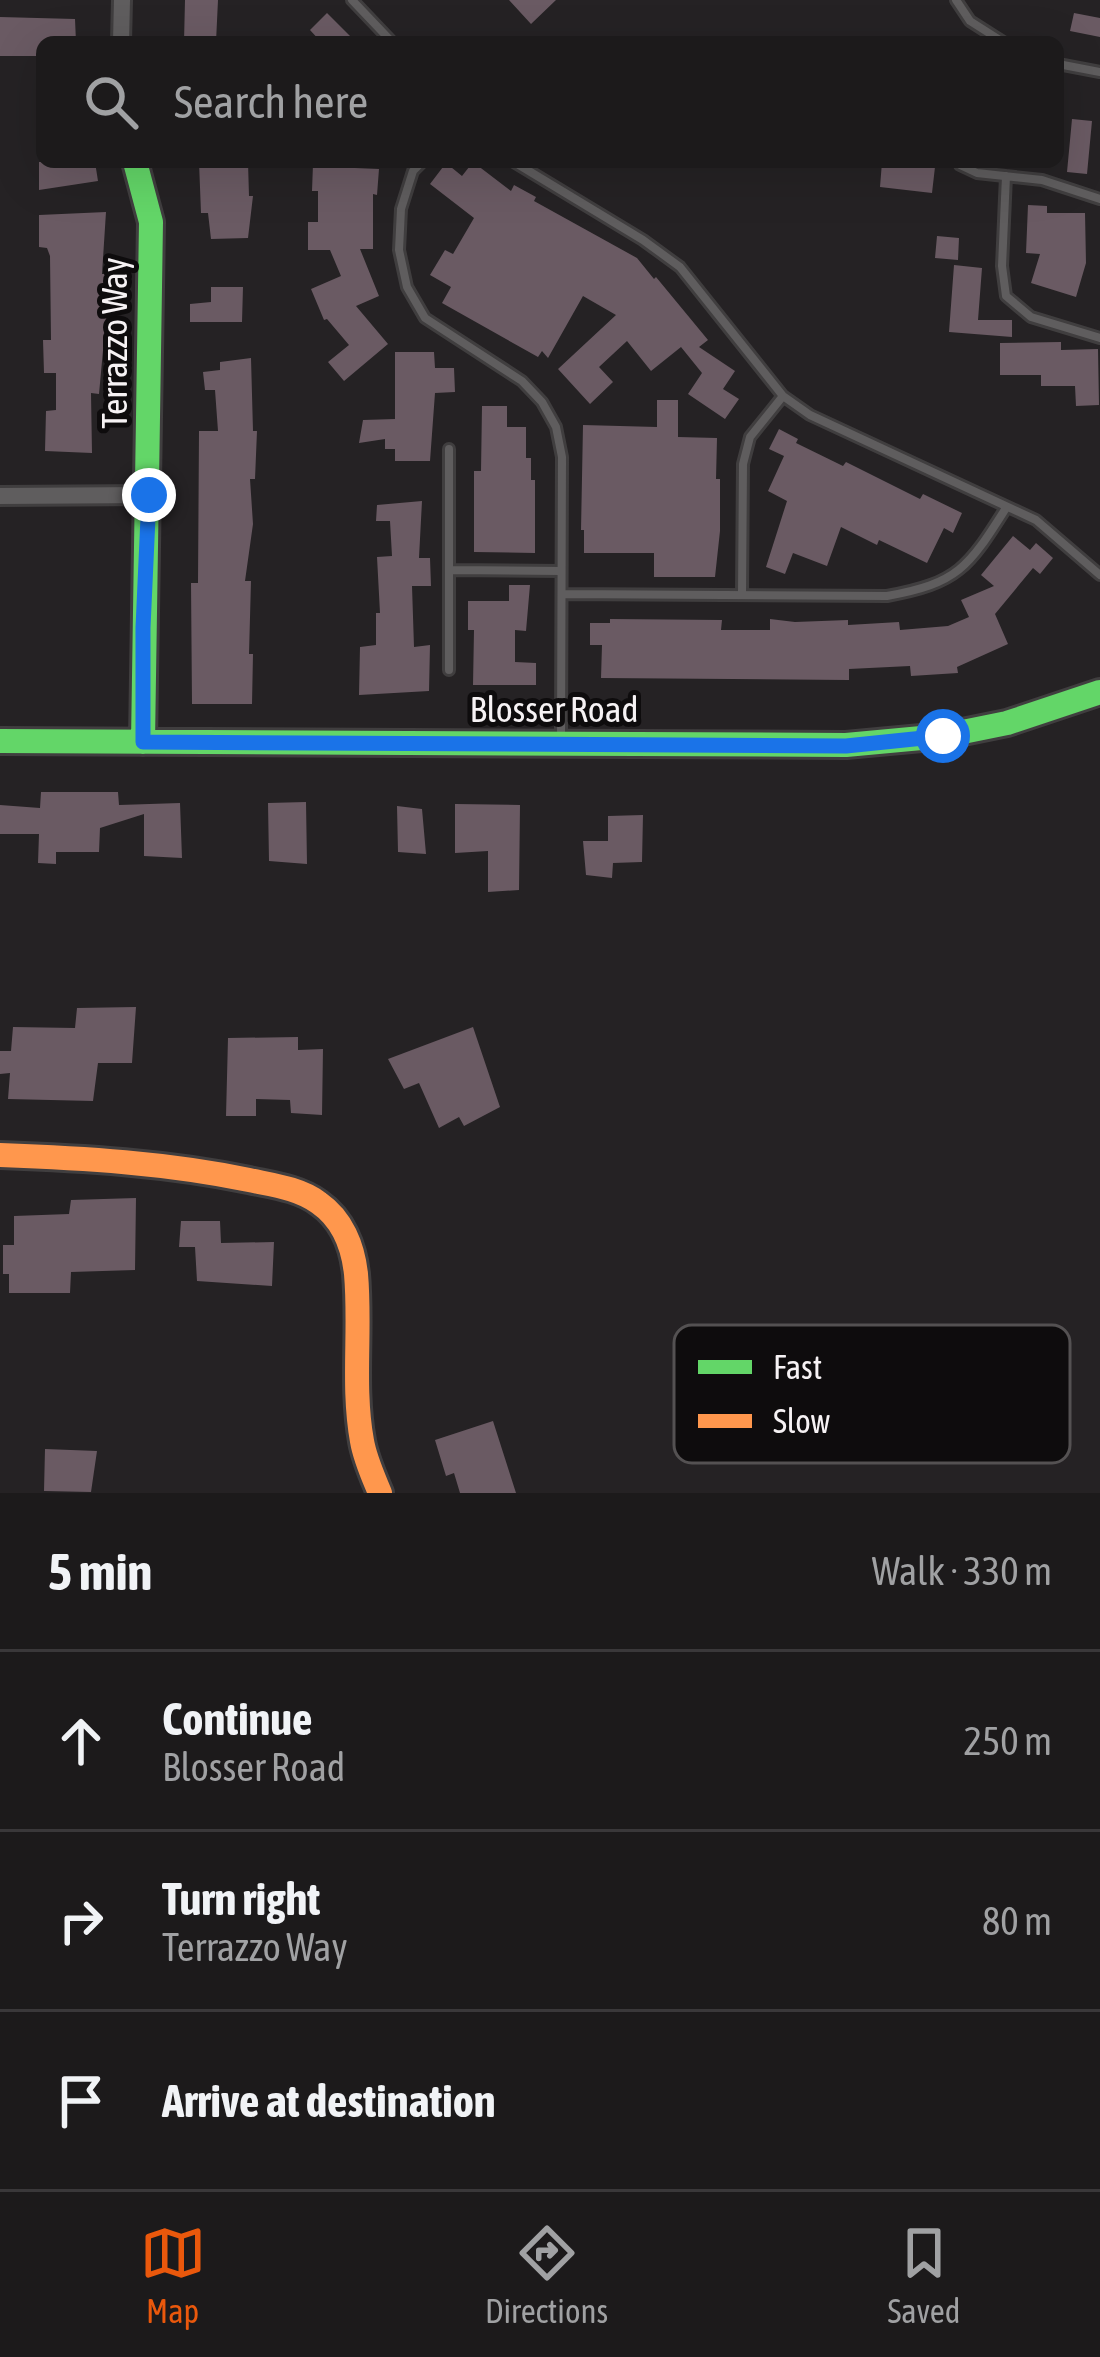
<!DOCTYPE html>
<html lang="en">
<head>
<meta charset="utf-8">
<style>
  :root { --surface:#1c1a1b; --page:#292728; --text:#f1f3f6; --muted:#a0a1a3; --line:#3a383a; --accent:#ea580c }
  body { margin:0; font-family:"Asap Condensed",sans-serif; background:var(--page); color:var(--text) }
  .stop { position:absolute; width:36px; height:36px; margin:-27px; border:9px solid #1a73e8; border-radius:50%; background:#fff }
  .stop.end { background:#1a73e8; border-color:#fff; box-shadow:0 3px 12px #0008 }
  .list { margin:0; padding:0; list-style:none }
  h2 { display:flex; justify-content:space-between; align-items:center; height:156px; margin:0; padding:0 48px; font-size:51px }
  h2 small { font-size:39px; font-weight:400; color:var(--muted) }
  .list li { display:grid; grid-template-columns:78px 1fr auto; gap:36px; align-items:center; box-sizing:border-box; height:180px; padding:0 48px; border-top:3px solid var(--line) }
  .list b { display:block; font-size:45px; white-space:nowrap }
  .list p { margin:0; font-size:39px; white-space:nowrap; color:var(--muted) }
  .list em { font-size:39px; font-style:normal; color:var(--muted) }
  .icon { flex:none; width:66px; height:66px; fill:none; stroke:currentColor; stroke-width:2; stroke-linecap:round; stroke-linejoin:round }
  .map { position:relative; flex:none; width:1100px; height:1493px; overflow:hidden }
  .search { position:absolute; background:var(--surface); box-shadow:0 12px 48px #0002; left:36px; right:36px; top:36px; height:132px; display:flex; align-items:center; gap:30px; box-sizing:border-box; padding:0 42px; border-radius:18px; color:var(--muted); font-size:45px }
  .sheet { height:696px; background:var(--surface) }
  nav { display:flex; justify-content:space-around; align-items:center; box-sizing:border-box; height:168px; border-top:3px solid var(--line); background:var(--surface); font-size:33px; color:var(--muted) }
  nav a { display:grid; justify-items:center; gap:6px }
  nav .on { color:var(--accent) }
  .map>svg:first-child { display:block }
  .building { fill:#6a5a63 }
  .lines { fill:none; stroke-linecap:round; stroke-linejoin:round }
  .lane-casing { stroke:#403e3f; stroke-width:14 }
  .street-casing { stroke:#403e3f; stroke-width:22 }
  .fast-casing { stroke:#403e3f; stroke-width:30 }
  .slow-casing { stroke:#403e3f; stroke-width:30 }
  .lane { stroke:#5f5d5e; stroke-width:8 }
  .street { stroke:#5f5d5e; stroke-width:16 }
  .fast { stroke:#63d668; stroke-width:24 }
  .slow { stroke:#ff974d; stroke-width:24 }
  .route { stroke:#1a73e8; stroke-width:15 }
  .labels { text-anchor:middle; stroke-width:10; stroke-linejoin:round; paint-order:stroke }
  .street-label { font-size:36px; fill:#f6f2f4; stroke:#0e0c0d }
  .key { fill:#0e0c0d; stroke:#545152; stroke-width:3 }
  .key-label { font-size:33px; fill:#f6f2f4 }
</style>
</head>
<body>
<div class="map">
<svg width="1100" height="1493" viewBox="0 0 1100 1493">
  <rect width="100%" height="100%" fill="#252224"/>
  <path class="building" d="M185 0H218L216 42H184Z
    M509 0H556L531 24Z
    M327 13 356 42H321L310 30Z
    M1074 13 1100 18V37L1070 31Z
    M0 17 75 19 76 42H42V56H0Z
    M1072 119 1092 121 1087 174 1067 172Z
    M39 162H95L98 181 39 190Z
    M199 162H248L249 196H253L248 238 211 239 208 213H201Z
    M328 162H355V168L379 169 377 195 373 194V249H360L379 296 356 306 388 344 344 381 328 362 349 345 327 319 324 320 311 289 341 276 330 250H308V222H318V191H312L313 164 327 165Z
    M473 162 511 191 514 185 536 197 534 201 637 258 654 279 656 277 708 340 699 347 735 371 723 389 739 399 725 419 688 394 702 373 681 347 651 371 627 341 599 367 613 382 590 404 558 369 616 315 583 296 548 358 542 351 538 357 442 303 451 287 430 275 445 250 453 254 474 218 430 184 446 163 462 176Z
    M882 162 935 167 932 193 880 187Z
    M1028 205 1047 206V213H1085L1086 263 1076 297 1031 283 1040 254 1026 253Z
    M106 212 102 274H110L99 394 91 393 92 453 45 451 46 411 56 410V373H44L43 340H51L50 256 47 248 39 247V215Z
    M937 236 959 238 958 260 935 258Z
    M954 265 982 268 978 320H1012V337L949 332Z
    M211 287H243L242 322H190V304L211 302Z
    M1061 342V350L1098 349 1099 405 1076 406 1075 386H1041V375H1000V343Z
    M395 352H434L435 368H454L455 392 435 393 430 461H395V449H385V439L359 443 363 420 395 419Z
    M251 358 253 431H257L255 479H250L253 524 245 581H251L249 654H253L252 704H192L191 583H198L199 431H218L215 390H205L203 372 220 370V362Z
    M657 400H678V437L717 438 716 479H720V531L715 577H654V553H584V530H581L583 425 657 427Z
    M482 406H507V427H526V458H531V480H535V553L474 552V471H481Z
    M779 429 798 439 796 443 843 466 846 462 920 499 923 494 962 513 953 533 944 528 927 563 879 540 877 545 841 527 827 566 793 553 785 574 766 567 787 501 768 491 784 456 769 449Z
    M422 501 419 558H430L431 586H412L414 647 430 645 429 691 359 695 360 647 376 645V613H380L377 557 392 556 390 521H376L377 505Z
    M1013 536 1030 550 1036 543 1053 558 1040 574 1033 568 995 614 1008 644 957 667 958 673 911 676 910 666 849 669V680L601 678 602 645H590V623H610V619L722 620 721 630H770V619L795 622 848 620V625L899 622 900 630 948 626 969 617 961 600 994 586 981 575Z
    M509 585H530L526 631 515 630V662L536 663V685H473L474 630H468V601H509Z
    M41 792H118L119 805 180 803 182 858 144 856V814L100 828 99 852H56V864L38 863 39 834H0V805L40 808Z
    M306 802 307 864 269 861 268 803Z
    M455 804 520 805 519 890 488 892V851L455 853Z
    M397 806 422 809 426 854 398 852Z
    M643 815 642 862 613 863 612 878 586 875 583 841H608V816Z
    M136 1007 132 1063H98L93 1101 8 1099 10 1073 0 1074V1051H11L13 1027 75 1028 77 1008Z
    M473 1027 500 1107 464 1126 459 1117 439 1128 419 1083 404 1089 388 1059Z
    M298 1037V1050L323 1049 322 1115 291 1113 290 1100 256 1099V1116H226L228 1038Z
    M136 1198 135 1270 71 1272 70 1293H9V1274H3V1245H14V1216L69 1214 71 1200Z
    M181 1221H220L221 1243 274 1242 272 1286 197 1281 195 1247H179Z
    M493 1421 516 1493H460L454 1473 446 1476 435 1440Z
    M45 1449 97 1451 91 1492 44 1491Z"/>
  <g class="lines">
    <defs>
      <path id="lane" d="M352 0 392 42
        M956 0 970 21 1003 42
        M1058 64 1100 72
        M422 162 413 171 401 209 399 250 407 287 425 318 522 381 542 402 556 427 562 457 561 738
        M514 162 643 240 680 267 783 396 810 415 1036 520 1100 575
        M960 162V165L977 173 1042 180 1100 199
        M1006 176 1002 266 1006 296 1031 317 1100 338
        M449 570 561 571
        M562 594 887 596C958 583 968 568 1006 508
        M742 595 743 464 750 437 783 396
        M449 670V449"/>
      <path id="street" d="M121 42 122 0
        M0 496 149 495"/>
      <path id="fast" d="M135 162 151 222 143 742
        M0 741 846 745 943 736 1007 723 1100 692"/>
      <path id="slow" d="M0 1155C83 1158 167 1163 249 1180 272 1185 299 1188 319 1203 342 1219 353 1246 356 1274 361 1330 352 1386 362 1441 365 1459 373 1476 380 1493"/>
    </defs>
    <use href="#lane" class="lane-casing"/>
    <use href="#street" class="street-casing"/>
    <use href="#fast" class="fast-casing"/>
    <use href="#slow" class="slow-casing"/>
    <use href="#lane" class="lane"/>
    <use href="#street" class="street"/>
    <use href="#fast" class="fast"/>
    <use href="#slow" class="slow"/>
  </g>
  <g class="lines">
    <path class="route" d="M149 495 143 628V742L846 746 943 736"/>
  </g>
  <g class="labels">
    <g class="street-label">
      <text transform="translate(114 343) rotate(-90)" y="13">Terrazzo Way</text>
      <text x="554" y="722">Blosser Road</text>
    </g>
  </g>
  <rect x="674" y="1325" width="396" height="138" rx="18" class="key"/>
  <rect x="698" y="1360" width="54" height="14" fill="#63d668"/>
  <rect x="698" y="1414" width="54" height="14" fill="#ff974d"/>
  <g class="key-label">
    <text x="773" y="1379">Fast</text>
    <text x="773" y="1433">Slow</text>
  </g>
</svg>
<div class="stop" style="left:943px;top:736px"></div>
<div class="stop end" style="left:149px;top:495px"></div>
<div class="search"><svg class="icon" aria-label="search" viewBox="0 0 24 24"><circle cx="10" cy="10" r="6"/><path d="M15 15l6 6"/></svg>Search here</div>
</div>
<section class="sheet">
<h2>5 min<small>Walk · 330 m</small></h2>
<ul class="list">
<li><svg class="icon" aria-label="ahead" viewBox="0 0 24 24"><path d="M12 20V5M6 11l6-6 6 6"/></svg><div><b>Continue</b><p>Blosser Road</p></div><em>250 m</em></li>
<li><svg class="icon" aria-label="right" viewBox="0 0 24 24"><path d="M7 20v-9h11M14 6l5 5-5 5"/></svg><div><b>Turn right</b><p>Terrazzo Way</p></div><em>80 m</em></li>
<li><svg class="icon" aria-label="arrive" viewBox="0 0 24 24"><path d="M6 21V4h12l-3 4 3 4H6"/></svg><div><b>Arrive at destination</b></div></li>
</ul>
</section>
<nav>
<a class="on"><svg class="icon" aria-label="map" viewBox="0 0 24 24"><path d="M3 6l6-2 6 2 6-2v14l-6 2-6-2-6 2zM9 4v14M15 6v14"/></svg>Map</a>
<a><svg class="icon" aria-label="directions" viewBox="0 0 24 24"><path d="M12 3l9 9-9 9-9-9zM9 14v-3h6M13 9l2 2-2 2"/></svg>Directions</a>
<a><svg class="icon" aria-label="saved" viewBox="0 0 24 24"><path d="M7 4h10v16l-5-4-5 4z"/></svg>Saved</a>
</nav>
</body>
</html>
